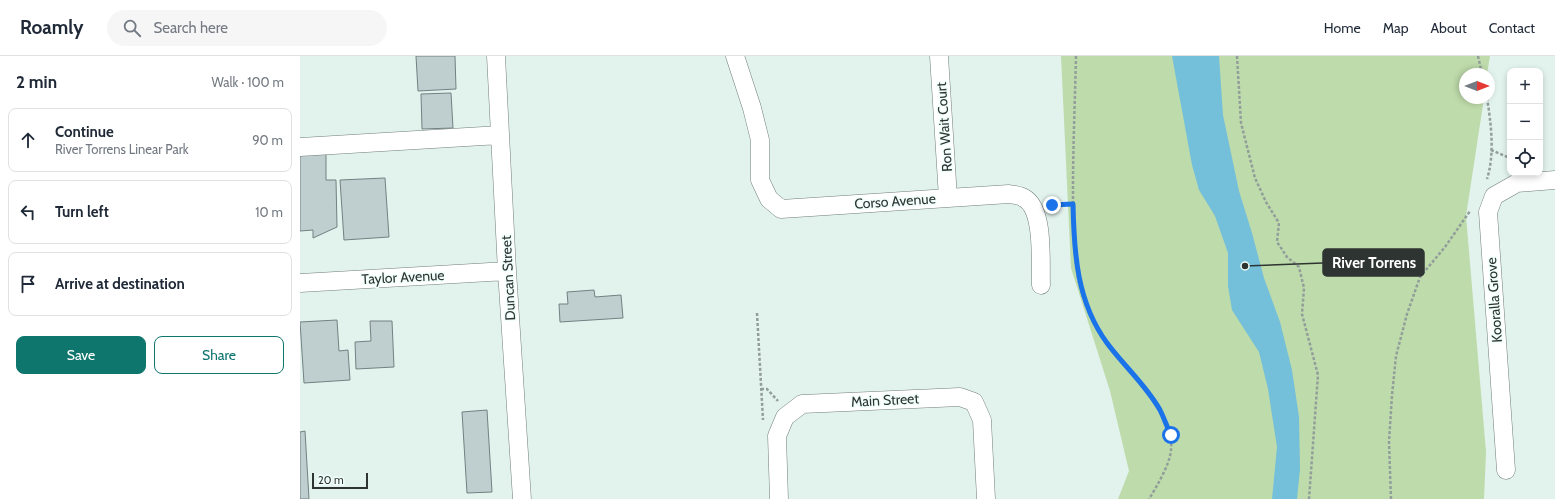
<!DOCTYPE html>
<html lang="en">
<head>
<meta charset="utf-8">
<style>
  :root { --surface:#fff; --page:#f6f6f7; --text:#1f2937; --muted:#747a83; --line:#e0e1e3; --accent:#0f766e }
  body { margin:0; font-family:Cabin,sans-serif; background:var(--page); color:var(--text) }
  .controls { position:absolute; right:12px; top:12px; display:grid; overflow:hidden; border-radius:8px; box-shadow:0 2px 6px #0003 }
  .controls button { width:36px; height:36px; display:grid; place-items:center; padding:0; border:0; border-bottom:1px solid var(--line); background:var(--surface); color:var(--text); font:20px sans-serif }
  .compass { position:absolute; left:1159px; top:12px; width:36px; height:36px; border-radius:50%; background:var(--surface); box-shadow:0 2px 6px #0003; rotate:90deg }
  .scale { position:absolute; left:12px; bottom:10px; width:56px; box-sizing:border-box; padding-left:4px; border:2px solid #2e3432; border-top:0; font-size:11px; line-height:14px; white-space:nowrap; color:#2e3432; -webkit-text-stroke:3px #f0fffb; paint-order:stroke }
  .stop { position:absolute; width:12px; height:12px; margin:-9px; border:3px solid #1a73e8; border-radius:50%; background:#fff }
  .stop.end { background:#1a73e8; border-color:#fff; box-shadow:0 1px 4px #0008 }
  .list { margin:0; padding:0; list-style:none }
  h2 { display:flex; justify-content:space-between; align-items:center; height:52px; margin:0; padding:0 16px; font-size:17px }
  h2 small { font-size:13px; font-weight:400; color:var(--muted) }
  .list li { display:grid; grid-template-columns:26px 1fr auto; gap:12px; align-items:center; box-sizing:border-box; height:64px; margin:0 8px 8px; padding:0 8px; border:1px solid var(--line); border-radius:8px }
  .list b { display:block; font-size:15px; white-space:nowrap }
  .list p { margin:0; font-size:13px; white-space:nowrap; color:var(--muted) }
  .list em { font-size:13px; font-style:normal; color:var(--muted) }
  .actions { display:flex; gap:8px; padding:12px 16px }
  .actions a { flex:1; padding:9px 0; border:1px solid var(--accent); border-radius:8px; text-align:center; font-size:14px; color:var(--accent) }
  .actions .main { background:var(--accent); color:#fff }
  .icon { flex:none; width:22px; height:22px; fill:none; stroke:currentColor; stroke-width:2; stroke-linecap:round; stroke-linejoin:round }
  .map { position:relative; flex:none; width:1255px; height:443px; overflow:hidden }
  header { display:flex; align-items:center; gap:24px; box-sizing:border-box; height:56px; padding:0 20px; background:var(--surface); border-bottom:1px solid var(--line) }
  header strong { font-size:19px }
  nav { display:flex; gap:22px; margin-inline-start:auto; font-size:14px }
  .search { width:280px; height:36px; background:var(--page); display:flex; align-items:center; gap:10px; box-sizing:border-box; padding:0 14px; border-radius:22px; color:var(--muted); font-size:15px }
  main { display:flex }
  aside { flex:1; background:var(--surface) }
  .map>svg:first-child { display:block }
  .green { fill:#bedbab }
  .water { fill:#74bfd9 }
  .building { fill:#bfcecf; stroke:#728181 }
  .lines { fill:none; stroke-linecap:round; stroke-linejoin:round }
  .minor-casing { stroke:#707e7a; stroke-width:19 }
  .path { stroke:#929e9a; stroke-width:2.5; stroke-dasharray:3 2; stroke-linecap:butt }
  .minor { stroke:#fff; stroke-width:18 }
  .route { stroke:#1a73e8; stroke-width:5 }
  .labels { text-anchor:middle; stroke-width:3; stroke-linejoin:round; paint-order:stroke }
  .street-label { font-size:14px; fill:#2e3432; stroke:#f0fffb }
  .leader { fill:none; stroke:#2e3432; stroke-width:1.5 }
  .callout-dot { fill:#2e3432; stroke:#f0fffb; stroke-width:1.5 }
  .callout { fill:#2e3432; stroke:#2e3432; stroke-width:1.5 }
  .callout-label { font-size:15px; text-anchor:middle; font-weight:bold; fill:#fff }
</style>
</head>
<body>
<header>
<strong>Roamly</strong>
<div class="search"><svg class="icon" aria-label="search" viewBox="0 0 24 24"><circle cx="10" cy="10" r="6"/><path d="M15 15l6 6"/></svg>Search here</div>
<nav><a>Home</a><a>Map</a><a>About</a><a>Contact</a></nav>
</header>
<main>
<aside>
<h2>2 min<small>Walk · 100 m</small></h2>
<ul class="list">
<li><svg class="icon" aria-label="ahead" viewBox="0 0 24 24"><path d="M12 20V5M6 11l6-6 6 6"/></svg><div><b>Continue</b><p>River Torrens Linear Park</p></div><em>90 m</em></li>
<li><svg class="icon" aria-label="left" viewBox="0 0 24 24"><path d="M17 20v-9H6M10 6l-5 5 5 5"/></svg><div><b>Turn left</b></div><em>10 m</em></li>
<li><svg class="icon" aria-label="arrive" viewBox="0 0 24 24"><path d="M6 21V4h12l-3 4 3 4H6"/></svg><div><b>Arrive at destination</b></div></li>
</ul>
<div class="actions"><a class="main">Save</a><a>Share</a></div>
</aside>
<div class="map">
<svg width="1255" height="443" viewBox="0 0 1255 443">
  <rect width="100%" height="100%" fill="#e2f2ed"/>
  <path class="green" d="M761 0H1190L1187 18H1165V42H1184L1166 160 1186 396 1184 443H818L829 415 810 335 771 212Z"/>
  <path class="water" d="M872 0H919L923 59 939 135 952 177 964 222 980 266 992 314 999 361 1000 413 997 443H972L977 391 968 333 959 296 932 254 928 230V197L915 160 899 134 892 109Z"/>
  <path class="building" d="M116 0H155L156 33 118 35Z
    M151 37 153 72 122 73 121 38Z
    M26 98V124H36L37 171 13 182V174L0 175V99Z
    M85 122 89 181 44 184 40 124Z
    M294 234 295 241 321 239 323 262 260 266 259 248H268L267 236Z
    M37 264 39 295 48 294 50 324 4 327 0 266Z
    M70 265H92L94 311 56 313 55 286 71 285Z
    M187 354 192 436 167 437 162 356Z
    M5 375 9 443H0V376Z"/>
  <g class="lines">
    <defs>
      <path id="minor" d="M196 0 207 215 222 443
        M435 0 452 52 460 84V124L469 143 481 153 709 138C714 139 720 139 724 142 745 153 740 208 741 229
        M639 0 648 142
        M0 91 200 79
        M0 227 207 215
        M1206 414 1188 156 1194 140 1217 127 1255 124
        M479 443 477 380 485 361 502 348 660 341 674 346 682 364 686 443"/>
    </defs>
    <use href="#minor" class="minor-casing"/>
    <path class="path" d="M776 0C775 44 773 89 773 133 773 164 773 196 779 227 784 248 795 270 807 287 828 316 875 354 871 394 870 408 857 430 849 443
      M937 0 941 67 955 122 966 146 979 167 977 186 987 201 999 211 1004 232 1002 258 1018 319 1009 443
      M1178 0 1182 18
      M1187 42C1191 67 1195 98 1187 123
      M1191 94 1210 102
      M752 149 773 148
      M457 257 463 364
      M461 333H467L478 345
      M1091 443 1089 386 1092 339 1096 300 1107 258 1120 221 1145 191 1170 155"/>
    <use href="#minor" class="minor"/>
  </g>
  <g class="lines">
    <path class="route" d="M752 149 773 148C774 198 777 246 807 287 824 310 846 329 860 354 864 362 867 371 871 379"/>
  </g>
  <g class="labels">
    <g class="street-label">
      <text transform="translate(644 71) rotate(-94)" y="5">Ron Wait Court</text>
      <text transform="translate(595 145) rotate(-4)" y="5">Corso Avenue</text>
      <text transform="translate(103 221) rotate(-3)" y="5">Taylor Avenue</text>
      <text transform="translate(208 222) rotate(-93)" y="5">Duncan Street</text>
      <text transform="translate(1194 244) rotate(-94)" y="5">Kooralla Grove</text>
      <text transform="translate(585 344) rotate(-3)" y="5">Main Street</text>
    </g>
  </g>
  <path class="leader" d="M945 210L1023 207"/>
  <circle class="callout-dot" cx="945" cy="210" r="4"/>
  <rect class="callout" x="1023" y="193" width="101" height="27" rx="4"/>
  <g class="callout-label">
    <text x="1074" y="212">River Torrens</text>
  </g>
</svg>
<div class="controls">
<button>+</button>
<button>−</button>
<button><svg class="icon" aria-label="locate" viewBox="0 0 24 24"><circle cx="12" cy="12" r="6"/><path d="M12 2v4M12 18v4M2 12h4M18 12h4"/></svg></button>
</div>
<svg class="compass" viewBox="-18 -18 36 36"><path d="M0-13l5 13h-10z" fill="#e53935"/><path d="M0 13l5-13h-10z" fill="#747a83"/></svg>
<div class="scale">20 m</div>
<div class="stop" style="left:871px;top:379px"></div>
<div class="stop end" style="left:752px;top:149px"></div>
</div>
</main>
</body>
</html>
